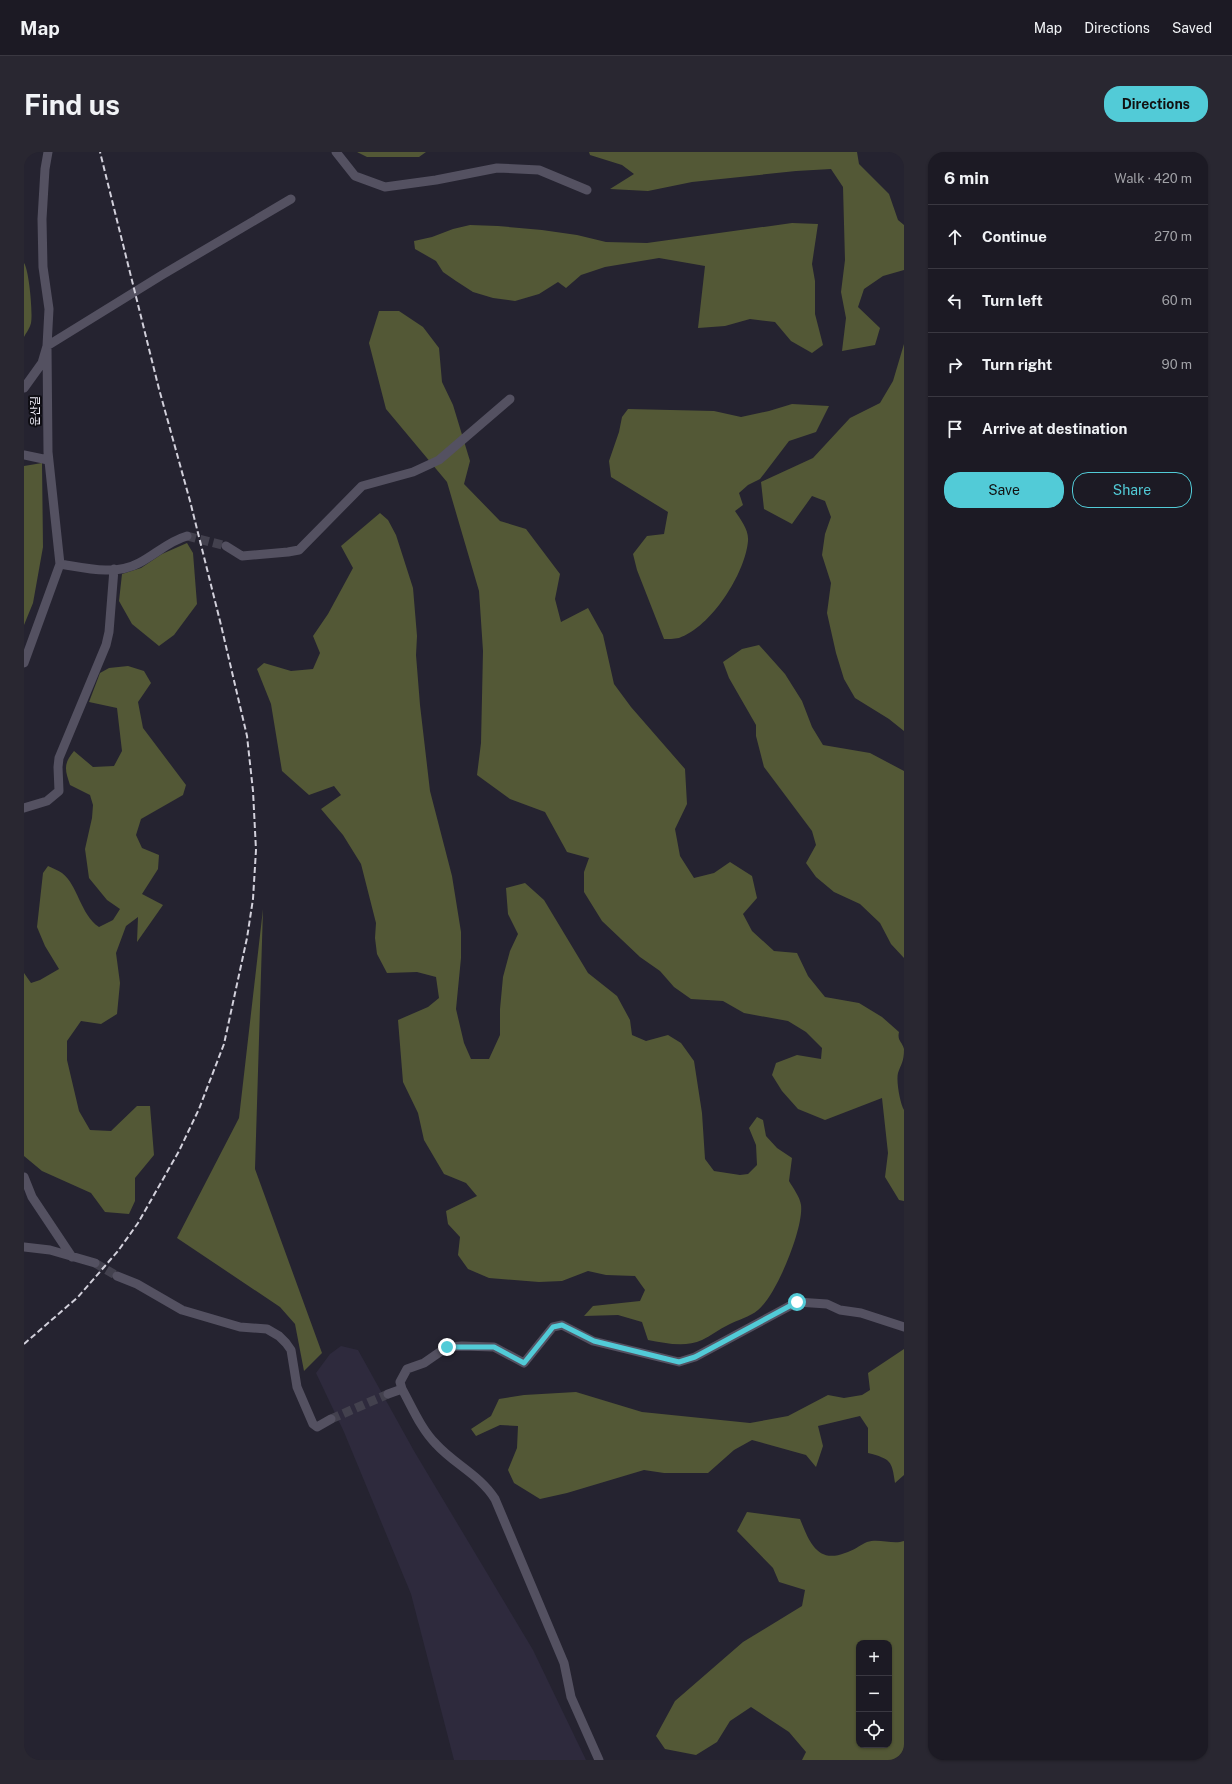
<!DOCTYPE html>
<html lang="en">
<head>
<meta charset="utf-8">
<style>
  :root { --surface:#1c1a24; --page:#292731; --text:#f1f3f6; --muted:#a0a1a6; --line:#3a3841; --accent:#52cbd7 }
  body { margin:0; font-family:"Public Sans","Noto Sans KR",sans-serif; background:var(--page); color:var(--text) }
  .controls { position:absolute; right:12px; bottom:12px; display:grid; overflow:hidden; border-radius:8px; box-shadow:0 1px 3px #0004 }
  .controls button { width:36px; height:36px; display:grid; place-items:center; padding:0; border:0; border-bottom:1px solid var(--line); background:var(--surface); color:var(--text); font:20px sans-serif }
  .stop { position:absolute; width:12px; height:12px; margin:-9px; border:3px solid #52cbd7; border-radius:50%; background:#fff }
  .stop.end { background:#52cbd7; border-color:#fff; box-shadow:0 1px 4px #0008 }
  .list { margin:0; padding:0; list-style:none }
  h2 { display:flex; justify-content:space-between; align-items:center; height:52px; margin:0; padding:0 16px; font-size:17px }
  h2 small { font-size:13px; font-weight:400; color:var(--muted) }
  .list li { display:grid; grid-template-columns:26px 1fr auto; gap:12px; align-items:center; box-sizing:border-box; height:64px; padding:0 16px; border-top:1px solid var(--line) }
  .list b { display:block; font-size:15px; white-space:nowrap }
  .list em { font-size:13px; font-style:normal; color:var(--muted) }
  .actions { display:flex; gap:8px; padding:12px 16px }
  .actions a { flex:1; padding:9px 0; border:1px solid var(--accent); border-radius:16px; text-align:center; font-size:14px; color:var(--accent) }
  .actions .main { background:var(--accent); color:#111 }
  .icon { flex:none; width:22px; height:22px; fill:none; stroke:currentColor; stroke-width:2; stroke-linecap:round; stroke-linejoin:round }
  .map { position:relative; flex:none; width:880px; height:1608px; overflow:hidden; border-radius:16px }
  header { display:flex; align-items:center; gap:24px; box-sizing:border-box; height:56px; padding:0 20px; background:var(--surface); border-bottom:1px solid var(--line) }
  header strong { font-size:19px }
  nav { display:flex; gap:22px; margin-inline-start:auto; font-size:14px }
  .intro { display:flex; align-items:center; justify-content:space-between; box-sizing:border-box; height:96px; padding:0 24px }
  h1 { margin:0; font-size:28px }
  .button { padding:10px 18px; border-radius:16px; background:var(--accent); color:#111; font-size:14px; font-weight:700 }
  main { display:flex; gap:24px; padding:0 24px }
  aside { flex:1; background:var(--surface); border-radius:16px; box-shadow:0 1px 3px #0004 }
  .map>svg:first-child { display:block }
  .built { fill:#2e2a3d }
  .forest { fill:#535836; fill-rule:evenodd }
  .lines { fill:none; stroke-linecap:round; stroke-linejoin:round }
  .minor-tunnel { stroke:#43414e; stroke-width:9; stroke-dasharray:9 4.5; stroke-linecap:butt }
  .minor { stroke:#545161; stroke-width:9 }
  .rail { stroke:#d2d0db; stroke-width:2; stroke-dasharray:6 3; stroke-linecap:butt }
  .route { stroke:#52cbd7; stroke-width:5 }
  .labels { text-anchor:middle; stroke-width:4; stroke-linejoin:round; paint-order:stroke }
  .street-label { font-size:11px; fill:#eeecf6; stroke:#0e0d13 }
</style>
</head>
<body>
<header>
<strong>Map</strong>
<nav><a>Map</a><a>Directions</a><a>Saved</a></nav>
</header>
<div class="intro"><h1>Find us</h1><a class="button">Directions</a></div>
<main>
<div class="map">
<svg width="880" height="1608" viewBox="0 0 880 1608">
  <rect width="100%" height="100%" fill="#252330"/>
  <path class="built" d="M317 1194 334 1198 390 1299 509 1498 562 1608H430L387 1442 320 1280 292 1221 306 1202Z"/>
  <path class="forest" d="M333 0H402L395 5H343Z
    M565 0H833L835 12 865 42 874 68 880 73V118L859 124 840 137 834 155 856 176 851 193 818 199 822 166 817 140 821 108 819 35 807 17 772 19 668 30 624 39 586 37 610 22 598 13 566 3Z
    M768 71 794 72 788 112 791 129V162L799 193 788 201 767 189 751 170 726 167 701 174 674 176 681 114 635 106 581 115 557 123 542 136 534 130 515 142 491 149 469 146 449 140 432 129 419 120 412 109 391 97 390 89 408 85 429 77 446 73 474 74 518 78 553 83 582 90 623 91Z
    M0 111C5 118 9 161 7 171 6 176 2 181 0 185Z
    M355 159H375L399 175 415 196 418 230 429 253 446 309 440 332 476 369 502 377 536 422 531 447 537 470 564 456 579 483 590 532 607 555 661 617 663 652 651 677 656 704 670 726 690 721 706 710 728 724 733 746 719 762 728 779 750 799 773 801 784 824 801 845 835 851 858 865 875 880C873 889 878 889 880 897 880 910 877 912 874 921 872 929 876 951 880 958V1049L875 1048 861 1025 864 1001 858 946 801 968 774 957 758 939 748 923 752 911 773 903 797 907 798 896 782 880 764 869 720 861 699 849 667 847 650 835 636 819 616 805 578 769 560 740V720L565 706 543 700 521 660 486 647 453 623 457 591 459 499 455 439 423 330 362 257 345 191Z
    M880 192V579L865 567 831 546 820 527 812 501 803 461 807 431 798 403 801 382 807 365 801 349 788 344 768 372 740 357 737 330 789 306 826 266 856 251 869 229Z
    M768 252 805 254 792 280 765 289 736 327 724 333 715 341 719 353 711 359C717 368 725 378 724 389 721 422 687 475 655 486 650 487 644 487 640 487L613 418 609 402 623 384 640 382 644 360 587 325 585 309 595 280 598 265 604 257 690 259 717 265 745 259Z
    M18 311 19 395 9 451 0 473V314Z
    M356 361 364 368 372 383 389 436 393 484 392 503 396 553 406 639 428 724 437 780V806L432 857 440 891 447 907H465L476 883V857L479 825 486 799 494 782 484 762 482 736 501 731 520 748 564 821 593 844 606 868 608 883 622 889 644 883 657 891 670 909 678 961 681 1007 690 1019 716 1023 724 1022 733 1013 732 993 725 976 733 965 739 968 742 984 753 996 768 1006 765 1029C769 1036 776 1045 777 1053 780 1076 752 1144 734 1158 726 1165 713 1168 704 1173 695 1177 687 1184 678 1188 661 1196 641 1191 624 1188L618 1170 594 1163 560 1164 569 1154 616 1149 621 1138 611 1124 582 1123 564 1119 538 1129 515 1130 465 1126 444 1117 434 1103 436 1085 424 1072 422 1059 453 1044 442 1031 420 1022 400 988 394 961 379 930 374 868 404 855 415 846 412 825 393 820 363 821 353 802 351 786 352 771 337 712 319 683 297 657 317 643 310 634 285 643 258 619 247 552 233 517 240 511 267 519 289 517 296 501 289 484 304 462 329 416 317 394Z
    M163 391 169 401 173 452 150 483 135 494 108 472 95 449 98 422 117 416 138 402Z
    M735 493 761 522 778 549 788 575 799 593 846 601 880 619V806L867 792 856 771 836 752 810 740 792 725 782 711 792 693 788 679 740 615 732 584V573L705 526 699 510 718 497Z
    M104 514 120 519 127 531 114 550 119 576 162 633 159 643 117 667 112 683 118 696 135 703 134 717 118 742 139 753 113 790 114 765 102 774 92 801 96 831 93 862 77 872 57 869 43 889V908L55 959 66 978 87 979 113 954H126L130 1003 111 1026V1049L105 1062 81 1060 67 1041 18 1019 0 1004V821L7 831 16 828 35 817 21 794 13 775 19 721 24 714C28 716 34 718 38 721 54 733 56 762 75 775L89 768 96 757 83 748 65 726 61 697 68 666 69 653 66 643 46 633C41 618 39 612 50 599L69 615 90 614 98 599 93 556 65 550 76 521 85 516Z
    M239 757 231 1017 298 1201 280 1219 271 1172 256 1155 153 1086 215 966Z
    M880 1197V1323L871 1331C868 1309 867 1307 844 1301V1276L836 1264 794 1274 799 1294 792 1315 782 1303 728 1288 710 1298 684 1321H640L620 1318 543 1341 516 1347 490 1331 484 1318 493 1296 494 1274 476 1273 452 1284 447 1277 467 1264 475 1247 500 1243 552 1240 618 1260 726 1271 764 1264 804 1243 820 1246 838 1243 846 1238 844 1221Z
    M723 1360 776 1367C785 1389 793 1412 821 1401 829 1399 836 1393 843 1390 855 1386 869 1393 880 1389V1608H778L782 1600 765 1580 727 1555 706 1569 693 1590 672 1603 641 1597 632 1584 651 1549 719 1490 778 1454 781 1438 755 1430 749 1416 713 1379ZM835 1491H865V1593H835Z"/>
  <g class="lines">
    <path class="minor-tunnel" d="M163 384 202 394
      M71 1111 93 1124
      M307 1267 364 1242"/>
    <path class="minor" d="M312 0 331 24 361 35 412 28 473 16 515 18 563 38
      M0 236 18 211 23 194 138 123 267 47
      M0 303 24 308
      M202 394 218 404 264 400 275 398 338 334 389 320 415 308 486 247
      M36 412C61 416 91 424 115 411 132 402 145 389 163 384
      M0 511 36 412 24 300 23 194 25 157 19 115 18 67 21 17 24 0
      M0 656 23 649 35 639 34 615 35 606 82 493 85 480 90 417
      M0 1025 8 1045 48 1105
      M0 1095 26 1098 71 1111
      M93 1124 113 1132 158 1158 216 1175 243 1177 255 1184 262 1191 267 1198 273 1235 289 1272 293 1275 307 1267
      M378 1237C388 1255 397 1277 412 1292 430 1312 456 1323 471 1347L540 1511 547 1545 575 1608
      M364 1242 378 1237 376 1230 383 1217 400 1211 423 1195 438 1194 470 1195 500 1211 529 1175 538 1173 569 1189 655 1210 671 1205 773 1150 803 1152 816 1158 837 1161 880 1175"/>
    <path class="rail" d="M0 1192 54 1145 94 1099 114 1071 155 999 175 957 200 892 223 786 229 747 232 698 229 639 223 584 197 473 166 349 135 237 76 0"/>
  </g>
  <g class="lines">
    <path class="route" d="M423 1195H470L500 1211 529 1175 538 1173 570 1189 655 1210 671 1205 773 1150"/>
  </g>
  <g class="labels">
    <g class="street-label">
      <text transform="translate(11 259) rotate(-90)" y="4">운산길</text>
    </g>
  </g>
</svg>
<div class="controls">
<button>+</button>
<button>−</button>
<button><svg class="icon" aria-label="locate" viewBox="0 0 24 24"><circle cx="12" cy="12" r="6"/><path d="M12 2v4M12 18v4M2 12h4M18 12h4"/></svg></button>
</div>
<div class="stop" style="left:773px;top:1150px"></div>
<div class="stop end" style="left:423px;top:1195px"></div>
</div>
<aside>
<h2>6 min<small>Walk · 420 m</small></h2>
<ul class="list">
<li><svg class="icon" aria-label="ahead" viewBox="0 0 24 24"><path d="M12 20V5M6 11l6-6 6 6"/></svg><div><b>Continue</b></div><em>270 m</em></li>
<li><svg class="icon" aria-label="left" viewBox="0 0 24 24"><path d="M17 20v-9H6M10 6l-5 5 5 5"/></svg><div><b>Turn left</b></div><em>60 m</em></li>
<li><svg class="icon" aria-label="right" viewBox="0 0 24 24"><path d="M7 20v-9h11M14 6l5 5-5 5"/></svg><div><b>Turn right</b></div><em>90 m</em></li>
<li><svg class="icon" aria-label="arrive" viewBox="0 0 24 24"><path d="M6 21V4h12l-3 4 3 4H6"/></svg><div><b>Arrive at destination</b></div></li>
</ul>
<div class="actions"><a class="main">Save</a><a>Share</a></div>
</aside>
</main>
</body>
</html>
